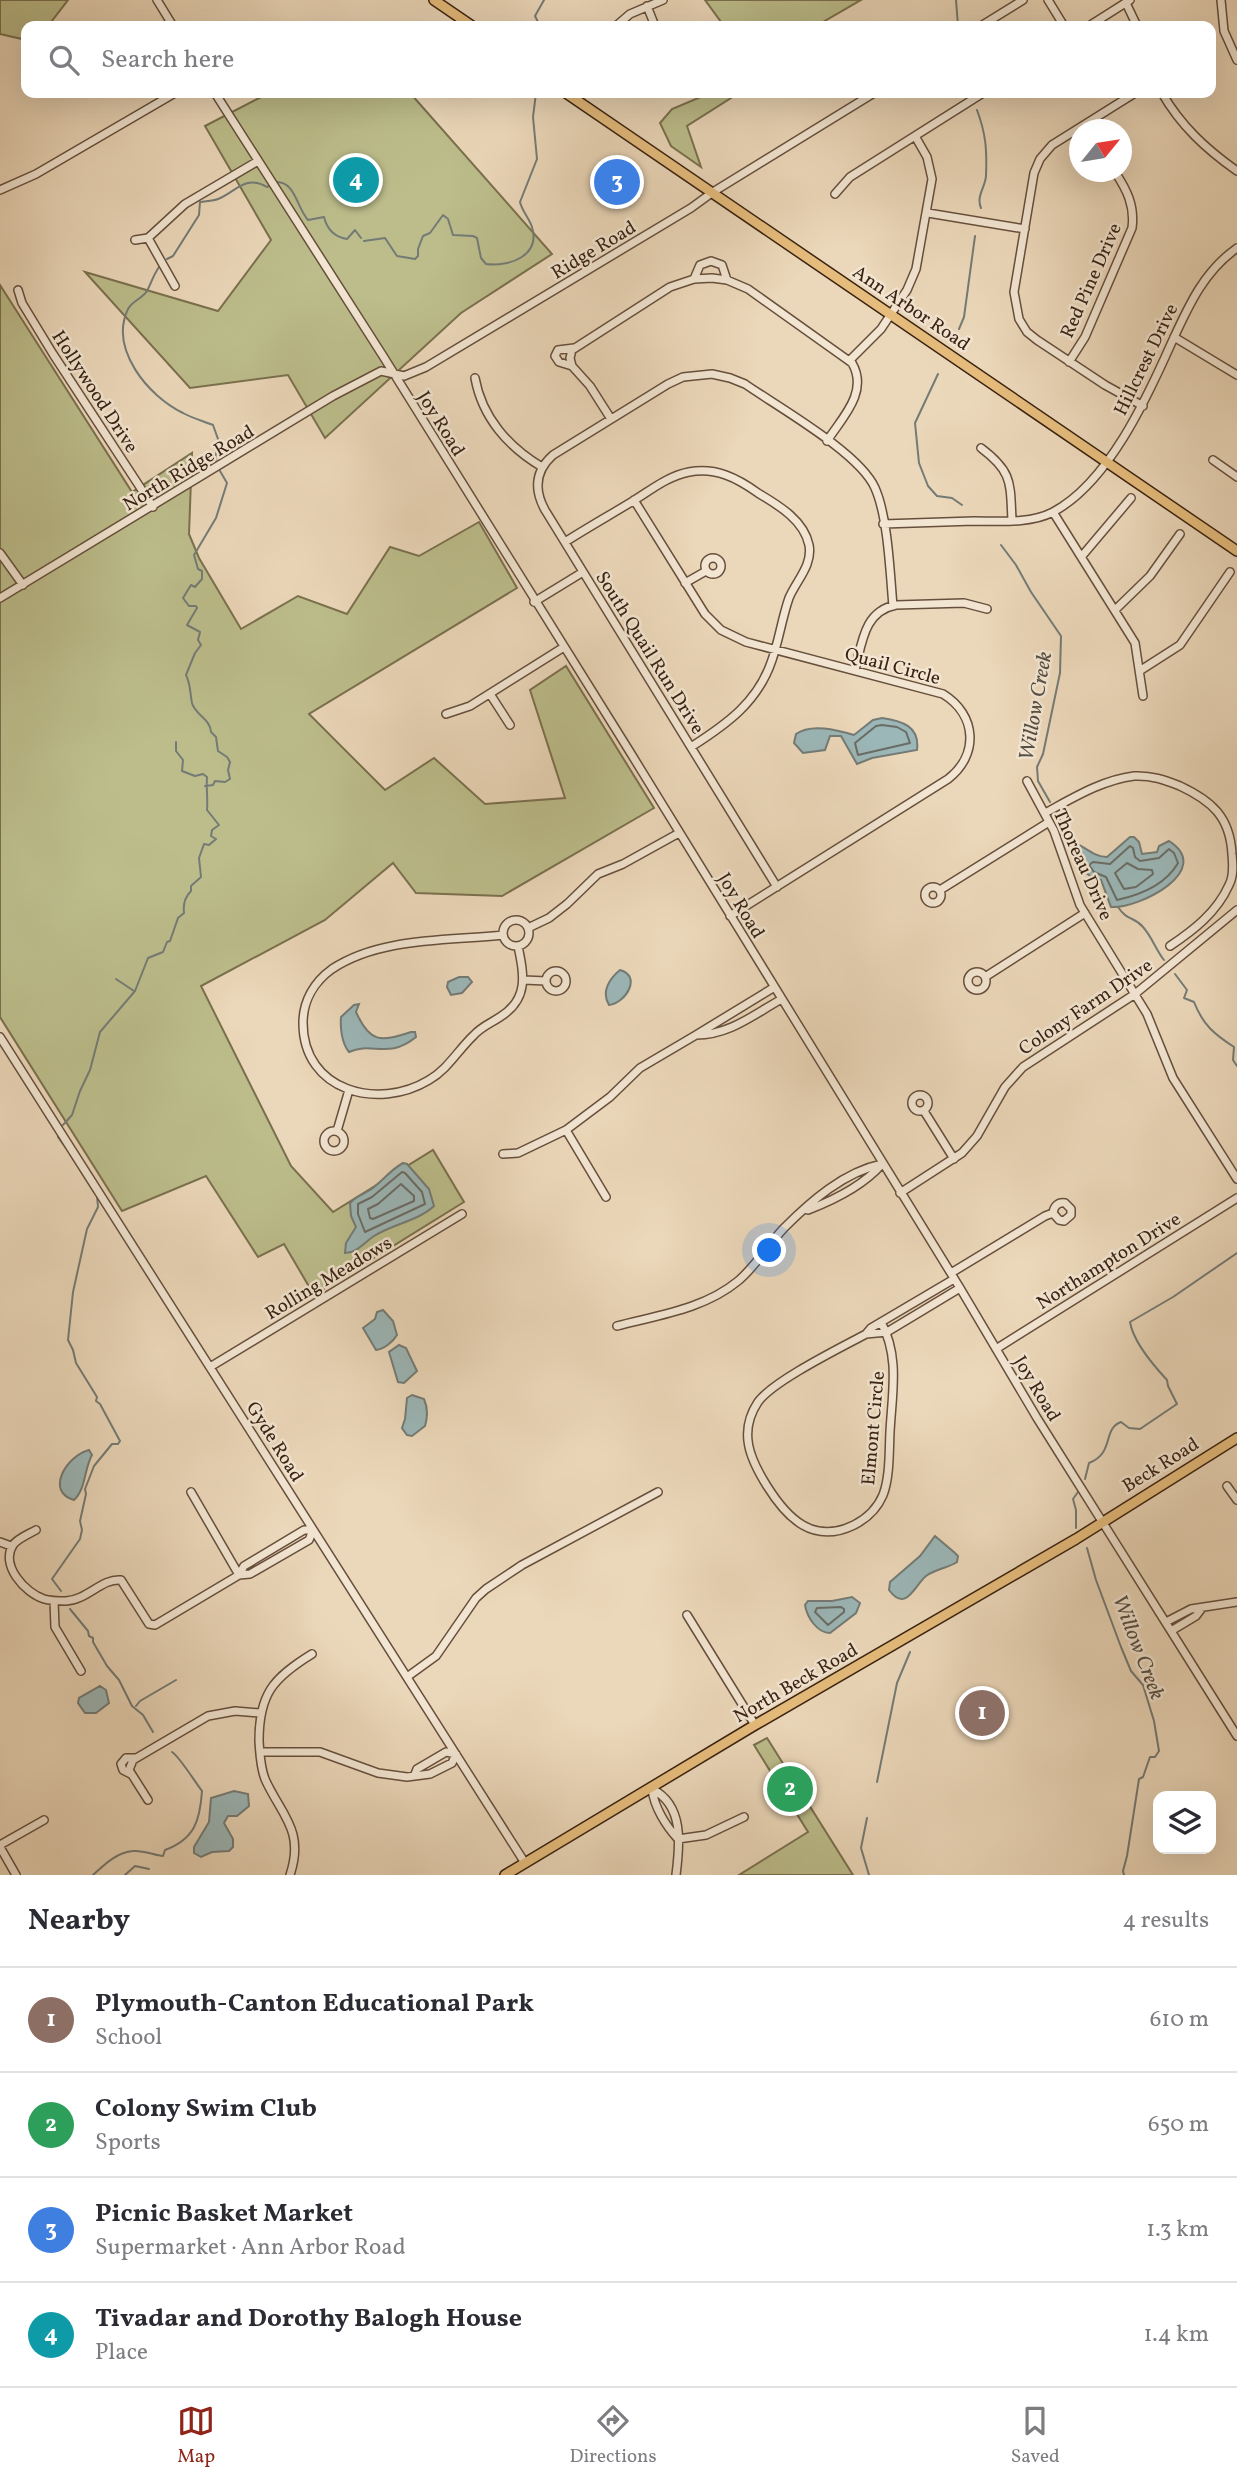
<!DOCTYPE html>
<html lang="en">
<head>
<meta charset="utf-8">
<style>
  :root { --surface:#fff; --page:#f2f2f3; --text:#2b2b33; --muted:#7c7c81; --line:#e1e1e2; --accent:#8f2418 }
  body { margin:0; font-family:Vollkorn,serif; background:var(--page); color:var(--text) }
  .controls { position:absolute; right:21px; bottom:21px; display:grid; overflow:hidden; border-radius:14px; box-shadow:0 7px 28px #0002 }
  .controls button { width:63px; height:63px; display:grid; place-items:center; padding:0; border:0; border-bottom:2px solid var(--line); background:var(--surface); color:var(--text); font:35px sans-serif }
  .compass { position:absolute; left:1069px; top:119px; width:63px; height:63px; border-radius:50%; background:var(--surface); box-shadow:0 7px 28px #0002; rotate:60deg }
  .you { position:absolute; left:770px; top:1251px; width:24px; height:24px; margin:-18px; border:5px solid #fff; border-radius:50%; background:#1a73e8; box-shadow:0 0 0 10px #1a73e833 }
  .badge { display:grid; place-items:center; width:46px; height:46px; border-radius:50%; background:var(--accent); color:#fff; font-size:23px; font-weight:700 }
  .pin { position:absolute; translate:-50% -50%; border:4px solid #fff; box-shadow:0 2px 7px #0006 }
  .list { margin:0; padding:0; list-style:none }
  h2 { display:flex; justify-content:space-between; align-items:center; height:91px; margin:0; padding:0 28px; font-size:30px }
  h2 small { font-size:23px; font-weight:400; color:var(--muted) }
  .list li { display:grid; grid-template-columns:46px 1fr auto; gap:21px; align-items:center; box-sizing:border-box; height:105px; padding:0 28px; border-top:2px solid var(--line) }
  .list b { display:block; font-size:26px; white-space:nowrap }
  .list p { margin:0; font-size:23px; white-space:nowrap; color:var(--muted) }
  .list em { font-size:23px; font-style:normal; color:var(--muted) }
  .icon { flex:none; width:38px; height:38px; fill:none; stroke:currentColor; stroke-width:2; stroke-linecap:round; stroke-linejoin:round }
  .map { position:relative; flex:none; width:1237px; height:1875px; overflow:hidden }
  .search { position:absolute; background:var(--surface); box-shadow:0 7px 28px #0002; left:21px; right:21px; top:21px; height:77px; display:flex; align-items:center; gap:18px; box-sizing:border-box; padding:0 24px; border-radius:14px; color:var(--muted); font-size:26px }
  .sheet { height:511px; background:var(--surface) }
  nav { display:flex; justify-content:space-around; align-items:center; box-sizing:border-box; height:98px; border-top:2px solid var(--line); background:var(--surface); font-size:19px; color:var(--muted) }
  nav a { display:grid; justify-items:center; gap:4px }
  nav .on { color:var(--accent) }
  .map>svg:first-child { display:block }
  .green { fill:#bcbd8b; stroke:#7a704e; stroke-width:2 }
  .water { fill:#9bb7b8; stroke:#747b76; stroke-width:2 }
  .lines { fill:none; stroke-linecap:round; stroke-linejoin:round }
  .shore { stroke:#6a6c65; stroke-width:2 }
  .stream { stroke:#747b76; stroke-width:2 }
  .minor-casing { stroke:#664f3c; stroke-width:10 }
  .major-casing { stroke:#392212; stroke-width:12 }
  .minor { stroke:#f2e5d2; stroke-width:7 }
  .major { stroke:#e6bc7c; stroke-width:9 }
  .labels { text-anchor:middle; stroke-width:5; stroke-linejoin:round; paint-order:stroke }
  .street-label { font-size:19px; fill:#392212; stroke:#f2e5d2 }
  .water-label { font-size:21px; font-style:italic; fill:#564f44; stroke:#f2e5d2 }
</style>
</head>
<body>
<div class="map">
<svg width="1237" height="1875" viewBox="0 0 1237 1875">
  <rect width="100%" height="100%" fill="#ebd7b9"/>
  <filter id="stains"><feTurbulence type="fractalNoise" baseFrequency=".00286" numOctaves="4"/><feColorMatrix values="0 0 0 0 .2 0 0 0 0 .09 0 0 0 0 .02 0 0 0 .5 -.17"/></filter>
  <radialGradient id="worn" r=".72"><stop offset=".6" stop-color="#630" stop-opacity="0"/><stop offset="1" stop-color="#630" stop-opacity=".3"/></radialGradient>
  <path class="green" d="M0 0H68L48 26H26V40L0 34Z
    M705 0H861L816 26H724Z
    M269 93 411 94 552 254 461 313 325 438 288 375 190 388 85 272 218 311 271 240 205 126Z
    M710 93H735L731 98 687 126 701 167 671 146 660 123 672 109Z
    M0 285 132 492 192 453 189 534 199 558 241 629 298 596 347 614 390 547 419 556 479 522 517 588 309 714 385 790 434 758 485 804 565 798 530 690 566 666 654 808 502 896 416 893 393 863 325 920 201 986 291 1166 333 1212 433 1150 464 1202 314 1295 284 1244 258 1257 206 1176 122 1211 0 1017Z
    M767 1738 853 1875H739L808 1832 754 1745Z"/>
  <path class="water" d="M882 718C902 721 920 726 917 750L872 758 857 764 841 736H830L825 750 803 753 794 743 796 734C811 723 837 730 854 735L873 720Z
    M1130 837H1134L1139 842 1142 854 1157 852 1159 846 1169 841C1215 870 1139 909 1111 907L1101 880C1081 877 1075 857 1068 840 1083 844 1092 857 1107 857Z
    M620 970C642 976 626 1003 609 1005 601 992 609 979 620 970Z
    M459 977H468L472 982 462 993 451 995 447 987 448 982Z
    M359 1004 356 1012C370 1043 380 1042 411 1032H415L416 1037C388 1060 372 1041 349 1052 342 1044 340 1028 341 1017L354 1005Z
    M403 1163 407 1164 429 1189 434 1206C418 1221 393 1224 374 1236 365 1242 357 1253 345 1253L346 1243 356 1227 351 1216 350 1203C356 1196 362 1195 370 1190 382 1182 390 1170 403 1163Z
    M383 1310 393 1321 397 1335C393 1342 384 1349 376 1350L363 1328 375 1319 377 1312Z
    M399 1345 406 1348 417 1371 404 1383 398 1382 389 1352Z
    M412 1395 424 1399C428 1408 428 1416 425 1426L412 1436 407 1435 402 1428 405 1419 407 1398Z
    M89 1450 92 1455C84 1469 86 1489 74 1500 45 1492 66 1456 89 1450Z
    M935 1536 955 1553 958 1556 957 1562C948 1568 935 1569 926 1576 914 1586 906 1613 889 1590L890 1582 920 1556Z
    M852 1597 860 1603 856 1613 830 1633C817 1633 807 1617 805 1605L808 1601H832Z
    M100 1686 106 1690 109 1703 96 1713H85L78 1703 79 1698Z
    M234 1791 248 1794 249 1806 237 1816H228L224 1823 233 1839V1847L229 1851 212 1852 201 1857 194 1853V1847L209 1822 211 1798Z"/>
  <g class="lines">
    <path class="shore" d="M882 725 897 727 906 732 910 743 858 755 855 743 876 726Z
      M1130 846 1133 848 1135 857 1140 861 1159 858 1169 849 1174 853 1178 863C1166 884 1140 895 1117 900L1106 877 1094 872 1089 865 1093 862 1110 864Z
      M1127 863 1138 869 1152 870 1153 874 1136 887 1124 889 1115 873Z
      M402 1172 405 1173 422 1192 425 1204 365 1232 358 1214V1204L372 1197Z
      M401 1184 414 1196V1201L373 1219 370 1218 368 1209 378 1204Z
      M841 1607 844 1609V1612L828 1625 815 1612 817 1608Z"/>
    <path class="stream" d="M956 0 958 26
      M540 26 535 16 544 0
      M977 110C986 134 987 150 986 176 985 188 976 196 981 208
      M276 182C295 181 297 208 308 220L324 217C327 229 334 237 347 239L355 230 361 238
      M364 241 385 238 397 256 415 259 418 256V249L423 236 430 233 443 215 448 219 453 235 473 236 477 238 481 258 486 264C509 267 541 256 532 227 529 218 522 211 520 202L537 159 533 117 536 93
      M167 259 173 256 199 215 200 202C206 201 213 201 218 199 236 192 245 174 267 187L271 185
      M159 267C154 274 151 283 147 291 143 298 132 301 128 309 109 349 148 396 183 413 192 418 203 421 213 425L218 439 215 463
      M959 329 964 317 975 236
      M938 374 915 423 919 463 928 486 937 496 952 498 962 505
      M1001 545 1016 565 1031 592 1061 636 1060 673 1043 754 1037 767 1038 781 1050 802
      M205 786 213 785 215 781 225 782 230 779 228 770 230 762 227 757 218 751 216 737 211 732C210 718 195 715 192 703 190 694 191 685 186 675L195 653 201 645 198 640 200 632 187 625 197 608 196 606H189L183 598 191 585 195 587 202 579V571L198 569 194 555 216 518 227 483 220 471
      M1057 814 1070 842
      M1118 907C1128 922 1134 916 1143 927 1152 937 1156 950 1164 960
      M1175 974 1187 990 1184 998 1194 1002C1203 1025 1214 1034 1234 1047L1233 1060 1237 1066
      M116 979 134 991
      M63 1125 72 1115 80 1091 90 1070 100 1032 135 991 148 958 163 952 167 942 170 941 178 918 184 913C183 905 185 897 191 891V886L201 877 199 858 204 844 209 845 216 839 211 836 212 830 219 825 207 810C208 798 206 789 207 777L203 774 195 776 182 771 183 760 176 751V742
      M58 1137 66 1148
      M70 1154 94 1192
      M1085 1479 1089 1463C1115 1453 1102 1429 1121 1422L1129 1428 1140 1429 1177 1404 1168 1386 1167 1380C1154 1366 1133 1341 1130 1322L1173 1297 1237 1253
      M1076 1528V1510L1073 1499 1078 1492
      M1087 1548 1096 1580 1121 1647 1131 1671 1143 1685 1154 1721 1159 1751 1155 1757H1150L1143 1777 1139 1779 1127 1856 1123 1871 1124 1875
      M61 1591 52 1579 80 1539 82 1530 80 1521 86 1494 85 1489 94 1466 112 1444H118L120 1441 100 1404 96 1401 97 1397 76 1363 73 1350 68 1340 73 1292 87 1229 98 1207 97 1196
      M70 1609 88 1631 89 1636 93 1638V1642L107 1666 119 1680 132 1706 143 1715 153 1732
      M136 1706 140 1701 176 1680
      M877 1782 897 1683 910 1652
      M867 1818 861 1848 869 1875
      M93 1875C104 1865 117 1852 133 1851 143 1850 154 1855 163 1856L165 1850C195 1839 200 1820 202 1791 195 1782 179 1756 172 1752
      M125 1875 135 1866 149 1869"/>
    <defs>
      <path id="minor" d="M157 0 173 26
        M1048 0 1064 26
        M1221 0 1224 31 1237 60
        M1126 3 1137 26
        M647 6 655 26
        M616 26 630 14 663 0
        M981 26 1023 0
        M1089 26 1130 0
        M215 93 383 356 630 752 960 1288 1037 1418 1237 1736
        M1135 93 1052 145 1040 159 1034 173 1014 292 1019 319 1027 332 1037 340 1105 385 1143 406
        M1162 93C1181 126 1206 149 1237 171
        M0 190 36 174 175 93
        M835 194 850 177 983 93
        M928 213 1025 229
        M135 240 148 238
        M694 279 700 265 711 261 722 265 727 280
        M175 286 148 238 185 204 258 161
        M18 290 22 303 53 354 153 507
        M1174 337 1237 375
        M850 360 881 329 907 290 916 269 932 179 927 157 915 136
        M1069 362 1085 337 1132 228C1135 206 1127 190 1115 172
        M572 366 559 362 555 356 558 350 574 348
        M475 378C482 417 508 447 542 467
        M611 419 590 386 572 366 570 358 572 350 670 287 694 279 712 278 727 280 748 289 852 363C869 392 842 418 827 441
        M981 448C1013 472 1010 483 1012 520
        M1213 460 1237 477
        M634 500 705 614 721 630 746 642 943 694C977 715 979 755 948 779L730 916
        M1053 512 1135 643 1143 696
        M883 524C914 523 944 522 974 521 999 521 1030 524 1053 512 1108 483 1147 398 1171 344 1188 307 1203 272 1237 248
        M565 542C587 528 610 515 633 501 651 490 668 476 689 472 716 467 737 478 758 493 778 505 804 520 809 545 813 565 796 581 789 598 782 618 779 640 772 660 758 702 727 724 691 747
        M0 553 23 585
        M1082 556 1131 498
        M705 566a8 8 0 1 1 16 0a8 8 0 1 1-16 0Z
        M685 583 706 571
        M0 598 333 396 381 371 404 376 426 367 691 208 713 192 874 93
        M534 602 583 572
        M1115 610 1150 576 1180 534
        M855 670C862 643 864 611 896 605L964 603 987 609
        M1141 670 1180 645 1230 572
        M490 694 510 725
        M446 714 470 706 564 647
        M1027 781 1054 831 1080 905 1147 1014 1173 1078 1237 1179
        M1045 813C1073 798 1102 780 1134 776 1151 775 1165 780 1180 786 1212 801 1230 817 1232 854 1233 864 1234 876 1229 885 1217 912 1194 930 1170 946
        M925 895a8 8 0 1 1 16 0a8 8 0 1 1-16 0Z
        M777 887 545 510C534 490 535 471 553 455L668 384 683 377 712 374 730 378 745 384C778 407 860 453 875 488 888 517 890 573 893 606
        M940 890 1049 822
        M503 933a13 13 0 1 1 26 0a13 13 0 1 1-26 0Z
        M528 928 549 918 567 904 598 874 623 864 679 833
        M503 935C448 941 380 937 332 969 314 982 303 1001 303 1023 303 1091 378 1111 429 1080 448 1069 458 1050 474 1035 481 1027 491 1023 500 1017 529 999 524 975 518 946
        M546 981a10 10 0 1 1 20 0a10 10 0 1 1-20 0Z
        M968 981a9 9 0 1 1 18 0a9 9 0 1 1-18 0Z
        M985 977 1085 913
        M524 980 546 981
        M773 988 696 1035C729 1035 753 1015 780 1000
        M0 1037 525 1863
        M912 1103a8 8 0 1 1 16 0a8 8 0 1 1-16 0Z
        M924 1111 954 1159
        M566 1130 606 1197
        M337 1131 349 1090
        M324 1141a10 10 0 1 1 20 0a10 10 0 1 1-20 0Z
        M503 1154 518 1153 566 1130 610 1097 640 1068 696 1035
        M900 1193 962 1153 977 1136 1005 1087 1023 1067 1135 994 1237 910
        M808 1210C834 1200 864 1185 882 1164
        M951 1273 1045 1216 1053 1213C1054 1206 1058 1202 1065 1203L1071 1209V1215L1064 1221 1059 1220 1053 1213
        M881 1322C900 1357 892 1393 890 1432 889 1451 890 1477 883 1495 877 1509 866 1519 854 1525 813 1545 787 1518 767 1486 750 1459 738 1432 758 1402 773 1381 840 1348 866 1334L871 1328 954 1279
        M617 1326C659 1315 704 1309 738 1281 756 1266 768 1245 784 1228 811 1201 844 1172 882 1164
        M866 1334 887 1332 960 1288
        M996 1349 1237 1198
        M210 1367 462 1214
        M1227 1486 1237 1500
        M191 1492 239 1575
        M36 1530C29 1534 18 1538 13 1545 0 1565 25 1593 44 1599 51 1601 59 1601 66 1601 87 1600 102 1578 121 1580L149 1624 155 1625 239 1575 250 1574 309 1540 313 1530H304L244 1566 239 1575
        M0 1542 11 1546
        M54 1601 55 1627 81 1671
        M687 1615 755 1725
        M1166 1622 1191 1609 1237 1602
        M1171 1631 1196 1616 1202 1608
        M407 1677 436 1656 476 1598 486 1589 522 1565 658 1492
        M260 1752H320L378 1773 407 1777 430 1774 452 1763 456 1754 446 1752 417 1769 415 1774
        M131 1774 123 1770 121 1764 126 1758H136
        M652 1789C684 1805 680 1844 676 1875
        M652 1789C654 1807 666 1826 678 1839
        M148 1800 129 1770 133 1760 208 1716 235 1711 260 1713
        M678 1839 706 1835 744 1817
        M0 1845 44 1820
        M0 1847 16 1875
        M290 1875C305 1830 281 1815 265 1779 260 1766 260 1754 259 1741 259 1694 273 1678 312 1654"/>
      <path id="major" d="M434 0 472 26
        M566 93 1237 551
        M505 1875 755 1725 1076 1539 1237 1438"/>
    </defs>
    <use href="#minor" class="minor-casing"/>
    <use href="#major" class="major-casing"/>
    <use href="#minor" class="minor"/>
    <use href="#major" class="major"/>
  </g>
  <g class="labels">
    <g class="street-label">
      <text transform="translate(593 249) rotate(-31)" y="7">Ridge Road</text>
      <text transform="translate(1090 280) rotate(-66)" y="7">Red Pine Drive</text>
      <text transform="translate(912 307) rotate(34)" y="7">Ann Arbor Road</text>
      <text transform="translate(1145 359) rotate(-64)" y="7">Hillcrest Drive</text>
      <text transform="translate(96 391) rotate(57)" y="7">Hollywood Drive</text>
      <text transform="translate(442 423) rotate(58)" y="7">Joy Road</text>
      <text transform="translate(188 467) rotate(-31)" y="7">North Ridge Road</text>
      <text transform="translate(651 652) rotate(58)" y="7">South Quail Run Drive</text>
      <text transform="translate(893 665) rotate(15)" y="7">Quail Circle</text>
      <text transform="translate(1084 864) rotate(66)" y="7">Thoreau Drive</text>
      <text transform="translate(742 905) rotate(59)" y="7">Joy Road</text>
      <text transform="translate(1085 1006) rotate(-34)" y="7">Colony Farm Drive</text>
      <text transform="translate(1108 1260) rotate(-32)" y="7">Northampton Drive</text>
      <text transform="translate(328 1277) rotate(-31)" y="7">Rolling Meadows</text>
      <text transform="translate(1038 1388) rotate(59)" y="7">Joy Road</text>
      <text transform="translate(872 1428) rotate(-85)" y="7">Elmont Circle</text>
      <text transform="translate(276 1441) rotate(58)" y="7">Gyde Road</text>
      <text transform="translate(1160 1464) rotate(-32)" y="7">Beck Road</text>
      <text transform="translate(795 1682) rotate(-30)" y="7">North Beck Road</text>
    </g>
    <g class="water-label">
      <text transform="translate(1035 706) rotate(-80)" y="7">Willow Creek</text>
      <text transform="translate(1139 1647) rotate(69)" y="7">Willow Creek</text>
    </g>
  </g>
  <rect width="100%" height="100%" filter="url(#stains)"/>
  <rect width="100%" height="100%" fill="url(#worn)"/>
</svg>
<div class="controls">
<button><svg class="icon" aria-label="layers" viewBox="0 0 24 24"><path d="M12 4l9 5-9 5-9-5zM3 14l9 5 9-5"/></svg></button>
</div>
<svg class="compass" viewBox="-18 -18 36 36"><path d="M0-13l5 13h-10z" fill="#e53935"/><path d="M0 13l5-13h-10z" fill="#7c7c81"/></svg>
<div class="you"></div>
<div class="pin badge" style="left:982px;top:1713px;background:#8d6e63">1</div>
<div class="pin badge" style="left:790px;top:1789px;background:#2e9e5b">2</div>
<div class="pin badge" style="left:617px;top:182px;background:#3f7fe0">3</div>
<div class="pin badge" style="left:356px;top:180px;background:#0f9aa8">4</div>
<div class="search"><svg class="icon" aria-label="search" viewBox="0 0 24 24"><circle cx="10" cy="10" r="6"/><path d="M15 15l6 6"/></svg>Search here</div>
</div>
<section class="sheet">
<h2>Nearby<small>4 results</small></h2>
<ul class="list">
<li><span class="badge" style="background:#8d6e63">1</span><div><b>Plymouth-Canton Educational Park</b><p>School</p></div><em>610 m</em></li>
<li><span class="badge" style="background:#2e9e5b">2</span><div><b>Colony Swim Club</b><p>Sports</p></div><em>650 m</em></li>
<li><span class="badge" style="background:#3f7fe0">3</span><div><b>Picnic Basket Market</b><p>Supermarket · Ann Arbor Road</p></div><em>1.3 km</em></li>
<li><span class="badge" style="background:#0f9aa8">4</span><div><b>Tivadar and Dorothy Balogh House</b><p>Place</p></div><em>1.4 km</em></li>
</ul>
</section>
<nav>
<a class="on"><svg class="icon" aria-label="map" viewBox="0 0 24 24"><path d="M3 6l6-2 6 2 6-2v14l-6 2-6-2-6 2zM9 4v14M15 6v14"/></svg>Map</a>
<a><svg class="icon" aria-label="directions" viewBox="0 0 24 24"><path d="M12 3l9 9-9 9-9-9zM9 14v-3h6M13 9l2 2-2 2"/></svg>Directions</a>
<a><svg class="icon" aria-label="saved" viewBox="0 0 24 24"><path d="M7 4h10v16l-5-4-5 4z"/></svg>Saved</a>
</nav>
</body>
</html>
